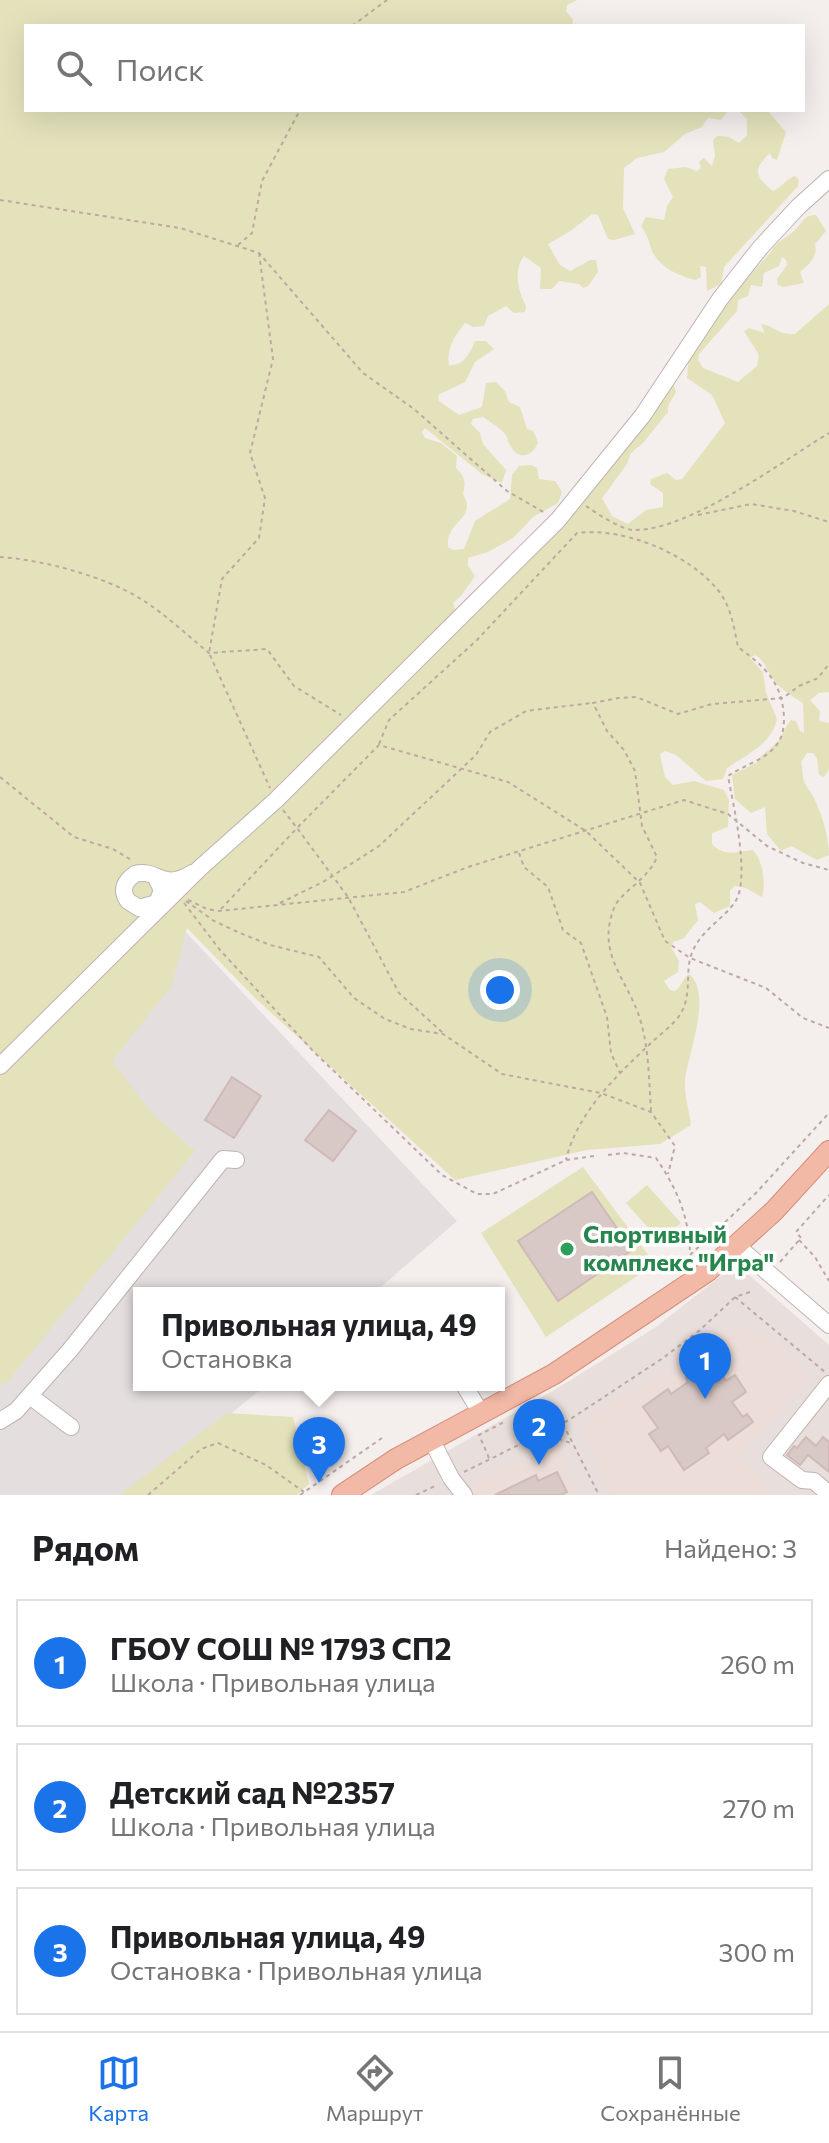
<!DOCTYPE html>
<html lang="ru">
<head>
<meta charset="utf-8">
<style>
  :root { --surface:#fff; --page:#f2f2f2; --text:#202124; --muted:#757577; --line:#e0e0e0; --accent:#1a73e8 }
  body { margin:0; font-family:Commissioner,sans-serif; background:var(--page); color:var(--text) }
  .you { position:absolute; left:500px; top:990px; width:28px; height:28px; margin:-20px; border:6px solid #fff; border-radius:50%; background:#1a73e8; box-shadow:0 0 0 12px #1a73e833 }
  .badge { display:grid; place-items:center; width:52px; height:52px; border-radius:50%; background:var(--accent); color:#fff; font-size:26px; font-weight:700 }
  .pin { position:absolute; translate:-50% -66px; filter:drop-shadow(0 2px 4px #0008) }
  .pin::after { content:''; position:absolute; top:42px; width:28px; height:24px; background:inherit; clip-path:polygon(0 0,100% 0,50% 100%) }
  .popup { position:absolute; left:133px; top:1287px; width:372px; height:104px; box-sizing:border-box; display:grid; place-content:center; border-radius:0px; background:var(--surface); filter:drop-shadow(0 2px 6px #0005); font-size:26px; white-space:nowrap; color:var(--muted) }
  .popup b { font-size:30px; color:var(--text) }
  .popup::after { content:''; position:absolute; left:50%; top:100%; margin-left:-16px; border:16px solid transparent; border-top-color:var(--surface) }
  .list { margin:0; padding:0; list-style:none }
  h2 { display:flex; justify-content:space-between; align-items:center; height:104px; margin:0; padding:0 32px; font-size:34px }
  h2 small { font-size:26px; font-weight:400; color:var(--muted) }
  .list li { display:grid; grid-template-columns:52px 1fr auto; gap:24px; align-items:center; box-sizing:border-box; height:128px; margin:0 16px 16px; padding:0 16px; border:2px solid var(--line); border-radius:0px }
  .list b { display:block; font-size:30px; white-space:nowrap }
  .list p { margin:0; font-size:26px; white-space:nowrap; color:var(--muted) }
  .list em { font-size:26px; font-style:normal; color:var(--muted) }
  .icon { flex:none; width:44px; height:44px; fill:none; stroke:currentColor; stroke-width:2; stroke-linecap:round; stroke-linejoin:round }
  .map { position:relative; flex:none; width:829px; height:1495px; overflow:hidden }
  .search { position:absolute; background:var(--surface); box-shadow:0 8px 32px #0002; left:24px; right:24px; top:24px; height:88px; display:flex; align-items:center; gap:20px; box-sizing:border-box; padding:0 28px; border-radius:0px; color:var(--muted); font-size:30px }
  .sheet { height:536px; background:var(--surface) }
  nav { display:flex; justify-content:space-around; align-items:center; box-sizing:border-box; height:112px; border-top:2px solid var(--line); background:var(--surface); font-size:22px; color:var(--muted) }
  nav a { display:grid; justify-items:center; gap:4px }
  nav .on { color:var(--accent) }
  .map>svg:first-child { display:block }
  .residential { fill:#e8dedb }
  .industrial { fill:#e4dede }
  .education { fill:#ecddd8 }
  .green { fill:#e3e2bb }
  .building { fill:#d8c9c6; stroke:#cfbab7; stroke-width:2 }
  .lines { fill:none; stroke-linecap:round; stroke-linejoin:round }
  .minor-casing { stroke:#bfb3b0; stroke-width:18 }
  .major-casing { stroke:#d68e79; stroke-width:22 }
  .path { stroke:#bfa8a3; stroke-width:2; stroke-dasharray:4 4; stroke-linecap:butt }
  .minor { stroke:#fff; stroke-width:16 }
  .major { stroke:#f3b9a7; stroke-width:20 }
  .leisure-dot { fill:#2e9e5b; stroke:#fff; stroke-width:3 }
  .labels { text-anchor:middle; stroke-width:7; stroke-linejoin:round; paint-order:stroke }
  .leisure-label { font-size:24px; font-weight:bold; fill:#27864d; stroke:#fff; text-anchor:start }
</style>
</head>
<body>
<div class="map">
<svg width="829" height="1495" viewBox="0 0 829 1495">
  <rect width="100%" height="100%" fill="#f4eeed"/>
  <path class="residential" d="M736 1273 749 1275 829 1345V1495H371L561 1386 656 1327 722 1275Z"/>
  <path class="industrial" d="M0 787 182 928 457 1221 374 1293H139V1385H266L132 1495H0Z"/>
  <path class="education" d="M743 1329 760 1331 810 1374 741 1456 770 1495H611L581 1423 723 1333Z
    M556 1446 578 1495H475L470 1484Z"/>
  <path class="green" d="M0 0H577L567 5 566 11 573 20 572 26H26V110H729L721 120 708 118 702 127 685 134 664 152 637 158 624 168 623 208 635 234 614 240 608 239 598 215 592 214 572 230 548 244 560 265 570 271 590 260H596L598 272 588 286 583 288 579 284 559 281 552 289H540L541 268 524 256C513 271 518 290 526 306L525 312 514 313 506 306 488 316 484 326 473 327 465 323C455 335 446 349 449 365 463 367 471 352 475 341H486L494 349 475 362 465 382 438 395 439 401 459 415 482 407 486 383 496 382 505 391 509 402 520 407 527 429 533 431 538 442C533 456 519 462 510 445 504 435 512 443 504 433 499 427 490 422 483 417L473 419 471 424 480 433 483 444 506 470 502 483 482 474 425 428 422 432 425 438 441 443 457 456 456 468C465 477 466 481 463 494 478 520 445 520 448 547L453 550 464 549 475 521 510 499 512 475 519 466 531 465 537 468 539 479 555 481 562 492 558 503 533 517 513 538 488 552 468 558V566L475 576 461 596 453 603 455 609 460 611 478 598 668 384 674 386 676 392 668 406V412L643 443 631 453 627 464 602 498 612 516 628 524 646 510 663 507V493L650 484 651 479 667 473 676 480 682 479 725 423 712 395 687 378 689 354 714 315 770 253C777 240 786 239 795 230 803 222 804 215 816 215L826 231 815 244C818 257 809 264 800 272L804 283 783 287 778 285 777 279 787 265 786 260 782 257 779 266 764 273 762 287 751 285 748 296 738 300 737 311 699 354 698 360 703 368 738 382 757 366 759 355 744 331 749 328 765 333 761 324C776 326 774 334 795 334L829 304V692L819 693 810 700 820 711 819 721 829 723V769L824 777 819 775 817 758 813 753H807L801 762C803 769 802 775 804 782 806 787 812 793 814 798 822 814 829 838 829 855L817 860 791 846 781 851 767 834 765 807 751 813 735 799 732 775 756 763C761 754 769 751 776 743 783 736 784 728 791 720L796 721 800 731 804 733 803 703C792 696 777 687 771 676 765 667 765 661 755 655L750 658 763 672 766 693 777 719C772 744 746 755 727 768L723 779 706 781 676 755 665 751 660 754 665 777 673 785 694 781 724 790 729 800 728 827 712 833V844C724 857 736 852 753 850 763 861 766 883 762 897L746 888 735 886 730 890V906L714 913 700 902 695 904 698 920 684 938 673 942 671 947 679 961 678 972 664 981 670 990 675 991C682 987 682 979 689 974 713 993 688 1054 685 1080 684 1094 689 1110 691 1125L660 1144 587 1150 455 1180 255 998 187 928 171 987 112 1061 153 1114 195 1151 5 1385 0 1383Z
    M738 110H767L786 132 777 160 772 158 770 153C752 170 755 176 773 191 782 187 786 179 795 176L799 180 798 186 724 267 721 284 707 291 706 267 700 266 701 277 696 280C679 276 660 268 652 251 648 240 649 237 641 226L646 217 664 220 667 206 673 197 664 179 668 169 686 167 697 171 701 168 699 162 704 158 712 166 715 156 713 140 717 136 729 137 739 143 747 135V119Z
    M583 1167 655 1264 546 1337 481 1233Z
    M647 1185 681 1223 660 1241 626 1203Z
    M227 1413 293 1417 309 1484 297 1495H119Z"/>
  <path class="building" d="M232 1077 261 1096 234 1138 205 1120Z
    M329 1110 356 1131 333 1161 305 1140Z
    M592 1192 632 1250 558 1301 518 1241Z
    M711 1360 726 1381 735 1375 746 1392 732 1402 743 1417 747 1414 753 1422 728 1440 724 1434 706 1448 709 1453 684 1470 668 1446 661 1451 649 1434 658 1428 643 1407 668 1389 671 1394 688 1382 686 1378Z
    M806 1437 816 1446 823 1437 829 1442V1472L808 1455 800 1465 787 1455 794 1446 797 1448Z
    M557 1472 567 1492 561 1495H495L536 1475 538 1481Z"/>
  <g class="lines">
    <defs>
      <path id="minor" d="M156 878 162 890 157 903 139 908 128 901C120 890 125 881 135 874 158 868 162 892 192 873
        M0 1066 200 868 276 800 558 520 643 415 720 299 760 248 798 207 829 179
        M736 1245 829 1325
        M829 1384 771 1457 802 1480 814 1481 829 1494
        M464 1385 481 1413
        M30 1396 71 1427
        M0 1421 16 1411 70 1350 223 1159 236 1160
        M431 1439 451 1478 464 1495"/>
      <path id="major" d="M342 1495 396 1459 554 1374 708 1271 774 1211 829 1151"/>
    </defs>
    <use href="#minor" class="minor-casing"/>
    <use href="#major" class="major-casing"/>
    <path class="path" d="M352 26 387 0
      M0 200 180 228 259 253 363 373 414 409 507 491 545 513
      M238 245 252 233 262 181 300 110
      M259 253 273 359 250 453 265 498 259 538 222 579 209 653 270 788
      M586 506C596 513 623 531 635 530 690 530 781 462 829 433
      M698 515 751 504 794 511 829 522
      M0 557C43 560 104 576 141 599 165 614 187 635 209 653L267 649 294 686 341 715
      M379 744 389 720 477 640 577 533C623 527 687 553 717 589 731 605 734 628 738 647 765 667 782 682 784 717 784 731 782 741 771 751 760 761 741 767 728 776 733 804 751 879 735 902 721 922 697 932 690 959 686 977 691 996 681 1013 675 1024 660 1034 651 1043 616 1076 577 1113 566 1160
      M0 777 74 837 113 849 133 861
      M283 810 297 828 379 745 508 782 586 831 640 883 665 941 690 958 766 988 803 1018 829 1028
      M519 853 524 867 548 887 563 930 581 943 607 1017 611 1053 620 1073
      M188 900 207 909 219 911 404 892 468 867 684 800 728 814 767 846 803 863 829 870
      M186 901 214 921 240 933 270 945 319 957 354 998 385 1019 411 1029 443 1034 502 1074 601 1093 651 1112 675 1146 668 1174
      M184 903 220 950 314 1052 442 1175 477 1194H493L566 1160 594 1156
      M280 903 323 882 379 846 476 755 490 732 526 711 591 703
      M221 909 297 828 348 897 399 993 443 1033
      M651 1111C649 1081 649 1048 640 1019 627 978 596 954 614 908 620 892 648 880 657 857L642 826 635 771 624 750 607 731 593 703 618 698 636 697 678 714 712 704 783 698 799 686 818 678 829 664
      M608 1155 623 1153 656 1158C677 1189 689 1216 690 1254
      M799 1240 815 1257 829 1281
      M690 1255 756 1193 829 1113
      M780 1262 801 1238 796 1232 829 1195
      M735 1297 825 1372
      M563 1424 599 1495
      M543 1434 571 1443
      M489 1458 479 1435 506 1421
      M464 1472 569 1420 663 1358 700 1330 735 1297 753 1291
      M148 1495 201 1449 218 1443 266 1465 304 1492
      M300 1495 382 1438
      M416 1495 437 1485"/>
    <use href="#minor" class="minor"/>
    <use href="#major" class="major"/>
  </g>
  <circle class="leisure-dot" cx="567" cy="1249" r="8"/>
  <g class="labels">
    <g class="leisure-label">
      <text x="583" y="1243">Спортивный<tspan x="583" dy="28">комплекс "Игра"</tspan></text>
    </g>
  </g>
</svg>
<div class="you"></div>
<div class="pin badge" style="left:705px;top:1399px">1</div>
<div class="pin badge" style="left:539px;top:1465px">2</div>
<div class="pin badge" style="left:319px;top:1483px">3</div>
<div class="popup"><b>Привольная улица, 49</b>Остановка</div>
<div class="search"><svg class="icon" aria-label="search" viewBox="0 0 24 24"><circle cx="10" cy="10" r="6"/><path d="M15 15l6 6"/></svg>Поиск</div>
</div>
<section class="sheet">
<h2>Рядом<small>Найдено: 3</small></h2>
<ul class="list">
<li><span class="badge">1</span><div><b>ГБОУ СОШ № 1793 СП2</b><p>Школа · Привольная улица</p></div><em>260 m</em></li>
<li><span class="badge">2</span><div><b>Детский сад №2357</b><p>Школа · Привольная улица</p></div><em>270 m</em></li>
<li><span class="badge">3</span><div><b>Привольная улица, 49</b><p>Остановка · Привольная улица</p></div><em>300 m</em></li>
</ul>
</section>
<nav>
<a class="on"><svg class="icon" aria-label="map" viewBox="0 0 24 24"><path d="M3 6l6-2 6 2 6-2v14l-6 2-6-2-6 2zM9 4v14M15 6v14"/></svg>Карта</a>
<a><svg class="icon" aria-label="directions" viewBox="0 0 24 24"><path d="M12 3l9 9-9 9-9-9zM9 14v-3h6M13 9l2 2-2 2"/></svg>Маршрут</a>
<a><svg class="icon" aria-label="saved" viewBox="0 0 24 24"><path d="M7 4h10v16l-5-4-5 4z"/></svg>Сохранённые</a>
</nav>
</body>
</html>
